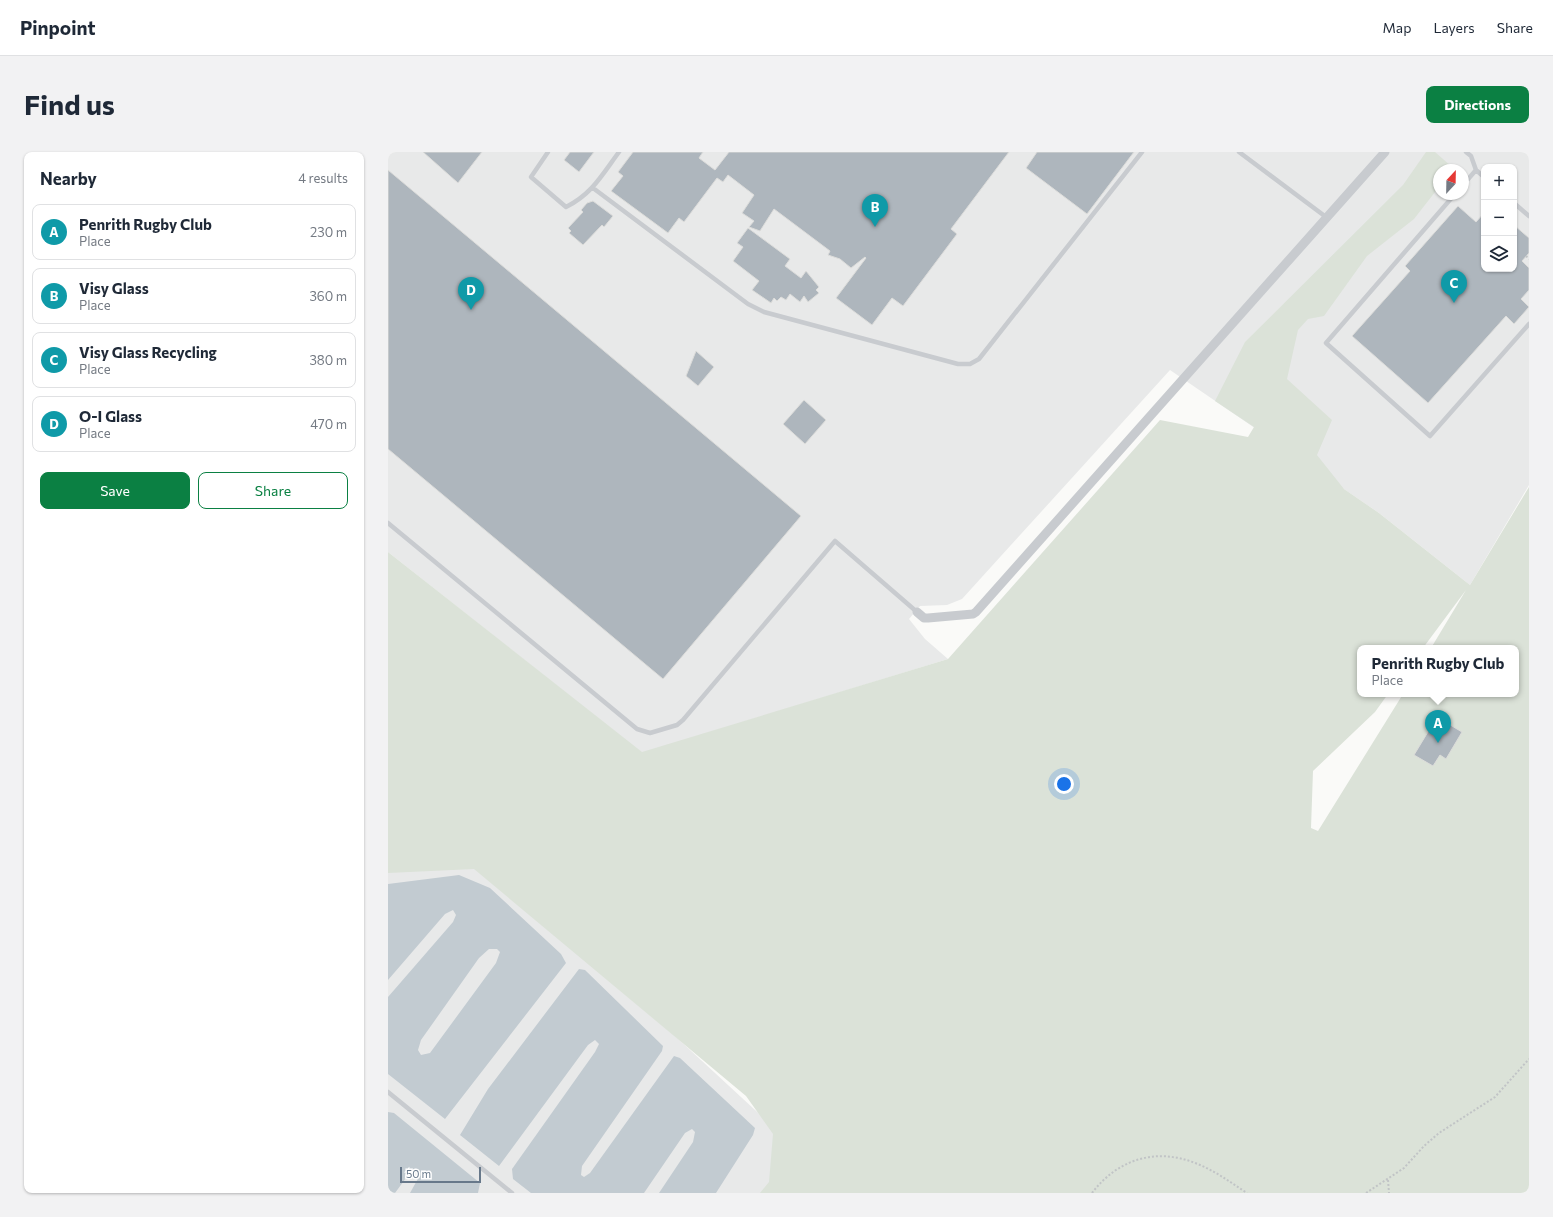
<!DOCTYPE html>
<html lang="en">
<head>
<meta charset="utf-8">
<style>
  :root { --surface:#fff; --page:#f2f2f3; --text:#1f2937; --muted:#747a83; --line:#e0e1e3; --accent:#0b8043 }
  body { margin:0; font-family:Commissioner,sans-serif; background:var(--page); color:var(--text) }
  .controls { position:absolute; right:12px; top:12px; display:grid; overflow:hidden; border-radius:8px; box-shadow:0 1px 3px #0004 }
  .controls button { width:36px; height:36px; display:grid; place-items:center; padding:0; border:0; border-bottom:1px solid var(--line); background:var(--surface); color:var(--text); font:20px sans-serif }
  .compass { position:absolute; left:1045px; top:12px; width:36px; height:36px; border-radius:50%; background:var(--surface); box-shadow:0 1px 3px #0004; rotate:22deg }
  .scale { position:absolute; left:12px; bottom:10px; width:81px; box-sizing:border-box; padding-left:4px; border:2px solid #67788a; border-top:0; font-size:11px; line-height:14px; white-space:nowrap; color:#67788a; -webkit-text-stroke:3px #fff; paint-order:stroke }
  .you { position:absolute; left:676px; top:632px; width:14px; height:14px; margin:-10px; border:3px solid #fff; border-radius:50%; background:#1a73e8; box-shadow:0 0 0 6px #1a73e833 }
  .badge { display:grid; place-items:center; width:26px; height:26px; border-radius:50%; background:var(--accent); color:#fff; font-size:13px; font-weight:700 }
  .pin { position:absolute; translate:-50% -33px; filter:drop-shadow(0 1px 2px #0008) }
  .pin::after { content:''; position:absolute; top:21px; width:14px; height:12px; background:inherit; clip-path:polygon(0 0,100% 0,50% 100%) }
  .popup { position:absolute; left:969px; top:493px; width:162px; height:52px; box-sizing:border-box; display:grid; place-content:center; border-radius:8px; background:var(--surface); filter:drop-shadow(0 1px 3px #0005); font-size:13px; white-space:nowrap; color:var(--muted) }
  .popup b { font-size:15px; color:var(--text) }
  .popup::after { content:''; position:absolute; left:50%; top:100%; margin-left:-8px; border:8px solid transparent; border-top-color:var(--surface) }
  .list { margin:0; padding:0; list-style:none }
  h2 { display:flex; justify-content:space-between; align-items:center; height:52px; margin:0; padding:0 16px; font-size:17px }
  h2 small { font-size:13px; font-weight:400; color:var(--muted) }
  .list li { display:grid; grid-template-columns:26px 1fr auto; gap:12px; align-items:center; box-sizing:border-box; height:56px; margin:0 8px 8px; padding:0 8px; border:1px solid var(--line); border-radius:8px }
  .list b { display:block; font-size:15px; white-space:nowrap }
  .list p { margin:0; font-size:13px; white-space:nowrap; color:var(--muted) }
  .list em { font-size:13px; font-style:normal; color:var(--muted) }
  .actions { display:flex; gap:8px; padding:12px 16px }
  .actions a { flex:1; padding:9px 0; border:1px solid var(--accent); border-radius:8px; text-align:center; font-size:14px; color:var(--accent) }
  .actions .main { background:var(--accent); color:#fff }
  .icon { flex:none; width:22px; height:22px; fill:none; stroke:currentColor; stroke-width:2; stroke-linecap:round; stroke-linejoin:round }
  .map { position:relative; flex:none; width:1141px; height:1041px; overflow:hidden; border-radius:8px }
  header { display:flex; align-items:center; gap:24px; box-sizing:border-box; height:56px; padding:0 20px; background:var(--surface); border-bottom:1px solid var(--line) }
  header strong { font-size:19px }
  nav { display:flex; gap:22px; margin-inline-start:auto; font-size:14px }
  .intro { display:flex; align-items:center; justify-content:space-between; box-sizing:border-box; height:96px; padding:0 24px }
  h1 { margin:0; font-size:28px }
  .button { padding:10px 18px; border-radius:8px; background:var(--accent); color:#fff; font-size:14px; font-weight:700 }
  main { display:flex; gap:24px; padding:0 24px }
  aside { flex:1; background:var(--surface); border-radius:8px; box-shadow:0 1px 3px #0004 }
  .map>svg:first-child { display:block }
  .built { fill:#e8e9e9; fill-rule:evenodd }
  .green { fill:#dbe2d8; fill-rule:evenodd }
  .water { fill:#c2cbd1; fill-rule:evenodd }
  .building { fill:#aeb6bd; stroke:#dcdcda }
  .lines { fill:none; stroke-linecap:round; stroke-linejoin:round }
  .path { stroke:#c1c4c6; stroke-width:2; stroke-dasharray:2 2; stroke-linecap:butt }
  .lane { stroke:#c8cbcf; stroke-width:4.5 }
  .street { stroke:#c8cbcf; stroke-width:9 }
</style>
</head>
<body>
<header>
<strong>Pinpoint</strong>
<nav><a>Map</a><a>Layers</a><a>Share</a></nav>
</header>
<div class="intro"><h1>Find us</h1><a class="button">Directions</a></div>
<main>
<aside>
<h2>Nearby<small>4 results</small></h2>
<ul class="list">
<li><span class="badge" style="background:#0f9aa8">A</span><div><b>Penrith Rugby Club</b><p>Place</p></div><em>230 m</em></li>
<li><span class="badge" style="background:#0f9aa8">B</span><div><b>Visy Glass</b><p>Place</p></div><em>360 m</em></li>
<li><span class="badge" style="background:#0f9aa8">C</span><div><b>Visy Glass Recycling</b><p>Place</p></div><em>380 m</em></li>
<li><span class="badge" style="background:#0f9aa8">D</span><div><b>O-I Glass</b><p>Place</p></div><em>470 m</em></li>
</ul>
<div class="actions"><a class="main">Save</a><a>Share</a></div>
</aside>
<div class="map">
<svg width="1141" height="1041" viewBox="0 0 1141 1041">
  <rect width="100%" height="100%" fill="#fafaf8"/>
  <path class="built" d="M0 0H1141V333L1082 433 991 361 782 218 574 447 559 453 532 454 521 467 537 487 560 507 254 601 0 400ZM1096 15H1126V117H1096ZM1051 18H1075V42H1051Z
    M92 704 457 1041H0V715Z"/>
  <path class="green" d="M1038 0H1047L1063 14 1061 18H1051V35L1026 67 979 104 936 164 920 167 910 178 899 227 944 268 929 303 956 337 991 361 1082 433 1141 335V1041H372L381 1030 385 982 358 944 86 717 0 721V400L254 600 560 507 772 268 860 285 866 275 827 249 857 190 1015 33ZM1078 438 1043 496H1128V542H1015L930 679 923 676 925 619 987 560 1000 542H972V496H1035Z"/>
  <path class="water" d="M71 723 102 736 173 802 178 811 57 967 0 922V845L65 770 68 763 65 758 57 762 0 828V732ZM101 797H109L112 800 108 811 42 901 33 903 30 898 33 888 91 806Z
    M191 817 197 818 275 894 274 899 194 1014 193 1023 196 1025 202 1021 286 904 292 906 367 976 365 983 328 1041H271L305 990 307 980 304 977 297 981 256 1041H143L125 1027 124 1017 207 900 211 892 207 888 200 893 111 1014 72 983 100 937Z
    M0 960 6 961 92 1031 90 1041H22L32 1023 26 1020 18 1026 7 1041H0Z"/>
  <path class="building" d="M35 0H94L70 31Z
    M182 0H206L191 20 176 8Z
    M245 0H315L311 6 327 18 341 0H621L563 77 569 82 515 154 504 146 484 173 448 146 478 106 477 105 463 116 452 107 440 103 442 99 386 57 372 79 361 75 366 69 354 61 366 43 340 23 335 30 329 26 296 70 291 66 280 81 223 39 235 24 230 20Z
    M649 0H746L699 62 638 16Z
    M0 18 413 364 275 527 0 297Z
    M205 49 225 64 216 75 214 73 195 93 181 81 183 79 180 76 195 60 193 58 199 51Z
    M1070 54 1088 70 1096 61V117H1126V73L1141 86V101L1134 109 1141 116V138L1133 147 1141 155 1126 172 1118 164 1040 251 964 184 1022 119 1017 114Z
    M360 76 402 107 397 114 413 126 418 119 431 135 428 138 431 141 420 150 416 144 412 150 402 142 398 148 393 145 389 149 386 146 383 151 364 138 371 129 345 109 355 95 349 91Z
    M308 199 326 215 310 234 298 224Z
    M416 248 438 268 417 292 395 272Z
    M1049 565 1074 580 1058 607 1052 603 1045 614 1026 603Z"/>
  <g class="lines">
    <path class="path" d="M1138 104 1141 107
      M1000 1028 1001 1041
      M704 1041C729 1008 767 995 807 1011 826 1018 842 1030 859 1041
      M978 1041 1016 1016 1036 994 1051 981 1107 945 1141 907"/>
    <path class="lane" d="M160 0 143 25 178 55C204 42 214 23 231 0
      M851 0 938 65
      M1078 0 1083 4 1088 18 1096 25
      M1075 33 1088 18
      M205 36 360 152 376 160 570 212H582L591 207 754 0
      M1067 42 938 191 1042 284 1141 172
      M1126 51 1141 64
      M0 371 249 577 262 581 289 573 295 568 447 389 529 460
      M0 940 124 1041"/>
    <path class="street" d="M529 460 536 466H540L585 462 588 460 997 0"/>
  </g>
</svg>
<div class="controls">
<button>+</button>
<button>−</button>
<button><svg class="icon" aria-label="layers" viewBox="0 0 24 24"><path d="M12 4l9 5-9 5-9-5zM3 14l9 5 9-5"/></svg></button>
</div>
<svg class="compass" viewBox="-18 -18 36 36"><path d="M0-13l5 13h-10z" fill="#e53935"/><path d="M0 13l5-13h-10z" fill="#747a83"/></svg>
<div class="scale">50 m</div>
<div class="you"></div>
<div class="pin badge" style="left:1050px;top:591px;background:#0f9aa8">A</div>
<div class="popup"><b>Penrith Rugby Club</b>Place</div>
<div class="pin badge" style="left:487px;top:75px;background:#0f9aa8">B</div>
<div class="pin badge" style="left:1066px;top:151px;background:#0f9aa8">C</div>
<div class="pin badge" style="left:83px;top:158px;background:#0f9aa8">D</div>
</div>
</main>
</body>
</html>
